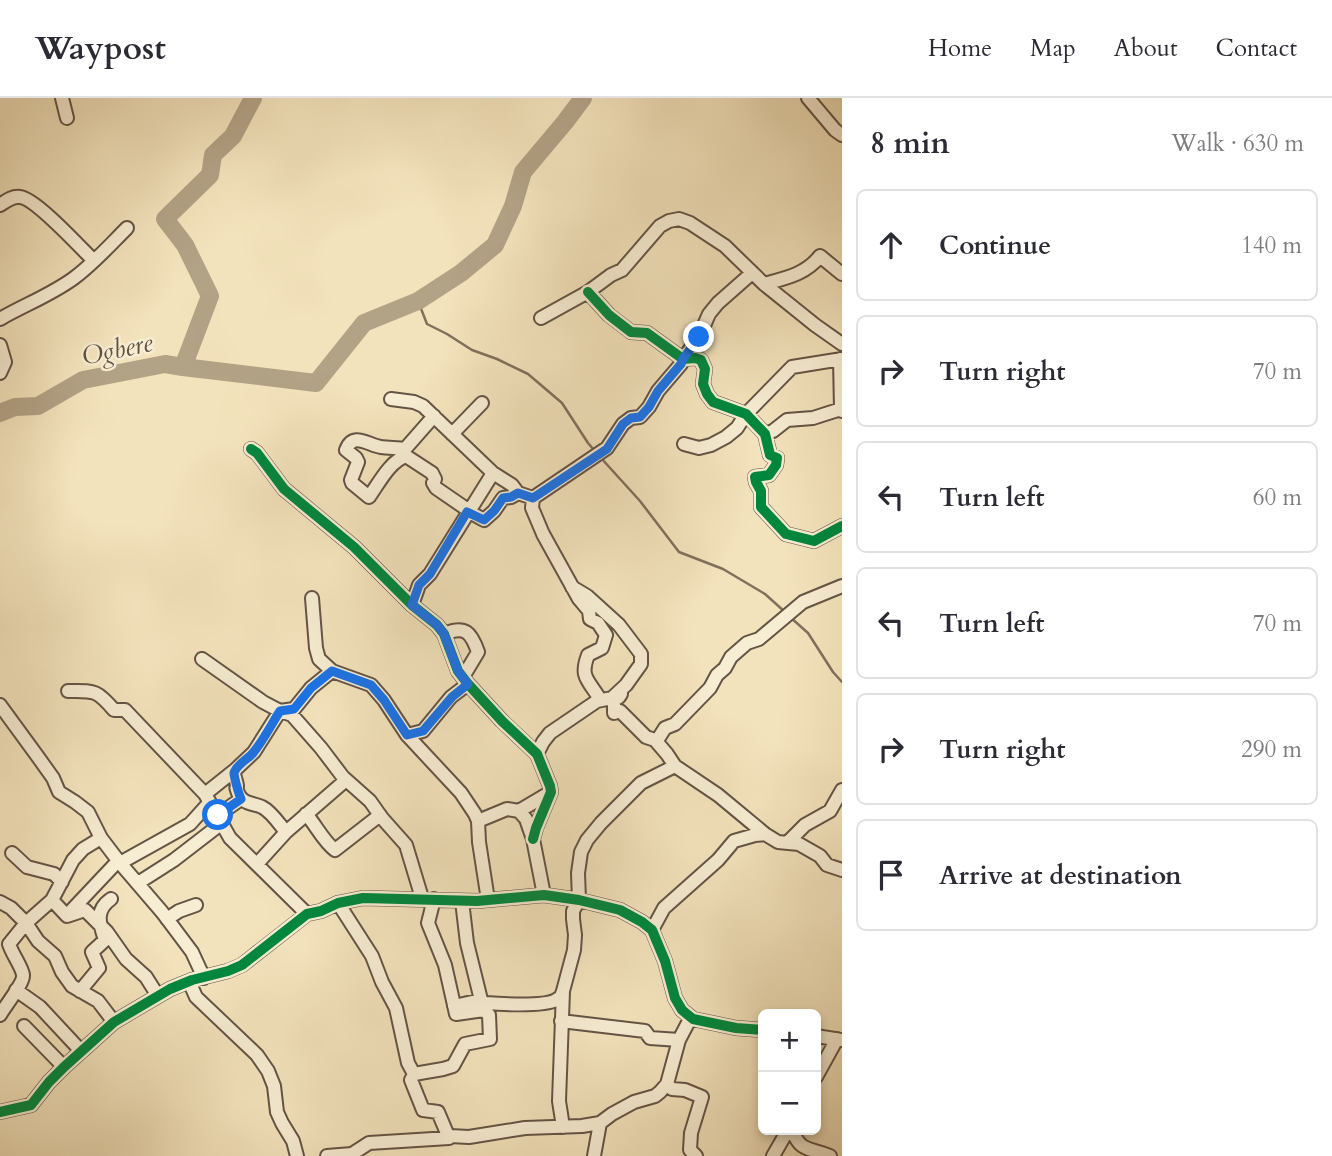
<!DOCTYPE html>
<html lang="en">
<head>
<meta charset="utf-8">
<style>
  :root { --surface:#fff; --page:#f7f7f7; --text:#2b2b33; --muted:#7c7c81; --line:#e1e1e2 }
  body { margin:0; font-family:Cardo,serif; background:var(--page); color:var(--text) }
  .controls { position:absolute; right:21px; bottom:21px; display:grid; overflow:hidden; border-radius:10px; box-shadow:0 4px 10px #0003 }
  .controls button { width:63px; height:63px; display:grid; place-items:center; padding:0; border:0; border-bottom:2px solid var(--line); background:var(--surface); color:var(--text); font:35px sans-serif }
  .stop { position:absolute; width:21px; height:21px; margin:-16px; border:5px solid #1a73e8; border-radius:50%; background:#fff }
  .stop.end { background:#1a73e8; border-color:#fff; box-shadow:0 2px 7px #0008 }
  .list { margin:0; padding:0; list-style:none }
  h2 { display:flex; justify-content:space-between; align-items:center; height:91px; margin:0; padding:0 28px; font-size:30px }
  h2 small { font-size:23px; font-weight:400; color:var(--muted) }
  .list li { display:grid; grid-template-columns:46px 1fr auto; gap:21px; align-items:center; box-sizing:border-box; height:112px; margin:0 14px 14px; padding:0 14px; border:2px solid var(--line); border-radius:10px }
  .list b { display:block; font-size:26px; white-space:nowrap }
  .list em { font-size:23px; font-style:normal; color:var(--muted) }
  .icon { flex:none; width:38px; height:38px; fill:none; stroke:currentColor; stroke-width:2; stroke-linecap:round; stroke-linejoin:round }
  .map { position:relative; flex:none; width:842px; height:1058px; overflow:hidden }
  header { display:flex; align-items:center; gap:42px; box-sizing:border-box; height:98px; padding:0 35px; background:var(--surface); border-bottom:2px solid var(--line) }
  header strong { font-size:33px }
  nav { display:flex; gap:38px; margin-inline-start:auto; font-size:24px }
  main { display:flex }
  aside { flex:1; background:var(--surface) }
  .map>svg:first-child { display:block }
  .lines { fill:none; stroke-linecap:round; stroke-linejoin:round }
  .stream { stroke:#80705c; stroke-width:2.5 }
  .river { stroke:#b2a286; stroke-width:18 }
  .minor-casing { stroke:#645446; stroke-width:16 }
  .minor { stroke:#f7edd3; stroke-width:12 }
  .cycleway-casing { stroke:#f7edd3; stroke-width:15 }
  .cycleway { stroke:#00873e; stroke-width:10 }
  .route { stroke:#1a73e8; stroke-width:9 }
  .labels { text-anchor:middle; stroke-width:5; stroke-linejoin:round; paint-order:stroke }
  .water-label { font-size:26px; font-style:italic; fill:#605142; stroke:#f7edd3 }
</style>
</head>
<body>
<header>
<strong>Waypost</strong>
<nav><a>Home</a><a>Map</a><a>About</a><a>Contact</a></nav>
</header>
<main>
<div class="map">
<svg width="842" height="1058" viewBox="0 0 842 1058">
  <rect width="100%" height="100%" fill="#f3e3bc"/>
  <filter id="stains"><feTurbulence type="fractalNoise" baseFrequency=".00286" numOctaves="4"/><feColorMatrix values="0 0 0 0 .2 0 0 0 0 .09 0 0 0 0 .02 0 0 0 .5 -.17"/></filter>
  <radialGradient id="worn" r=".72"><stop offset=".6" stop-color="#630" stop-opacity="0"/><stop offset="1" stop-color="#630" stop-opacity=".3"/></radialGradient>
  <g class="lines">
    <path class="stream" d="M418 203 427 226 447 236 472 252 497 261 528 276 562 305 588 345 594 352
      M601 360 640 403 679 454 723 471 765 496 785 514
      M790 519 808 535 833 574 842 584"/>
    <path class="river" d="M183 269 316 285 364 225 418 203 461 175 495 147 513 108 523 74 565 24 583 0
      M0 315 15 309 38 308 83 282 165 266 183 269 210 198 185 147 165 121 210 77 213 57 233 38 253 0"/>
    <defs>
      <path id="minor" d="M62 0 67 20
        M808 0 835 32 842 37
        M0 107C6 103 12 98 20 99 35 100 81 150 94 163
        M764 186C786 180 806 176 820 158L842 176
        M588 194 609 217 631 234 647 235 683 261 695 260 701 262 705 271 703 286 707 296 713 304 746 316 765 336 770 357 777 360 776 367 769 377 755 379 756 384 761 393V409L786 436 814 443 842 428
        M541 220 588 194 611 177 622 172 660 128 669 123 679 121 690 125 725 148 764 186 815 227 842 246
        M0 221C24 207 51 197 74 180 93 166 110 147 127 130
        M0 247 5 264 0 275
        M840 261 841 311 842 313
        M391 301 414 304 423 308 493 375 512 387 518 395 533 400
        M434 318 405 351C398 350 389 350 381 349 368 347 353 333 346 352L356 360 358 364 351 382 352 385 369 399C379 385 390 363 406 358L432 375 435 381 433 385 436 390 468 412
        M452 336 482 305
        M765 336 773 333 787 322 813 320 841 311
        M684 346 699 350 711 347 726 339 737 330 746 316 792 269 842 261
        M251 351 257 355 284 391 354 449 412 507 437 527 444 536 458 573 468 586 502 623 537 656 550 688 551 694 536 730 533 741
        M533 400 607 350 623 326 631 320 640 319 649 309 658 293 681 266 683 261 699 239 709 216 718 205 752 175
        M533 400 532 410 543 436 579 501 589 513 590 521 598 525 606 537 602 550 588 557C580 578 587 581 598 598L597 603
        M467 414 475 417 484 422 494 413 503 400 511 399 518 395
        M312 500 316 550 319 561 332 573 371 587 384 602 407 637 461 695 475 716 478 723 479 744 488 802
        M412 507 419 487 430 476 493 375
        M444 536C465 527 471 534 478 554L463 579
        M202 561 263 604 280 613 292 617 321 650 343 679 370 703 382 720 406 747 422 800
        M68 593C94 593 96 591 114 612H125L205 696 230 740 307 816
        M621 596 619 599 614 602V615L620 613 646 639 655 642
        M0 607 38 659 53 680 59 694 75 704 88 714 101 740 120 765 162 814 192 854 204 880
        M407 637 423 633 451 599 468 586
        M537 656 543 644 550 635 597 603 612 600 626 587 641 566V556L619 527 587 498 572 489
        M235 672C233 683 234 673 236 683 239 694 234 684 238 695 242 706 253 705 262 709 272 714 279 726 286 734
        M205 696 235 672 254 654 280 613 294 611 311 590 332 573
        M519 713 551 694
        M306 716C316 727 323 743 335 752L380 717
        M218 717 241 701
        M478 723 507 711 519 713 526 721 533 741 544 797
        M765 736 718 697 675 668 667 656 655 642 658 641 665 630 675 626 710 590 717 577 725 570 731 559 747 545 759 541 803 504 842 488
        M787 745 805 727 830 713 842 692
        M12 755 27 769 54 776 62 784
        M120 765 190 726 209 705
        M257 766 286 734 346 682
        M138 785 174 762 222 725
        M52 802 67 818 85 812 107 834 126 861 146 879 158 898
        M462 803 467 845 481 902
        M0 804 11 810 26 825 38 843 55 858 62 874 72 888 98 903 114 924
        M338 805 372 858 382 884 396 910 408 965 414 976 411 982 423 1012 438 1014 449 1040
        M69 815 118 763
        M167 821 179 813 196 807
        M652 832 664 810 718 762 734 743 755 737 765 736 778 744 799 746 820 758 827 767 842 772
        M192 882V890L196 899 257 957 268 973 274 988 277 1014 282 1025 293 1043 297 1058
        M16 892 40 909 81 953
        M80 893 99 870 92 854 105 842C99 825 95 812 111 801
        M454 908 481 902 485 905C500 906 543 909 556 902 561 899 561 899 563 893
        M0 917C5 908 24 885 23 877 22 869 12 856 9 846L26 825 52 802 73 762 83 751 101 740
        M561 923 645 933 650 940 679 942
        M24 928 64 969
        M816 938 842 942
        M414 976 443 971 453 968 465 946 490 941 489 917 484 912 456 916 445 867 428 825 434 801
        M816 979 837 941
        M667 986 672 991 685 992 702 999 691 1035 690 1052 696 1058
        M0 1014 31 1007 49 984 64 969 114 924 170 891 192 882 228 873 242 867 307 816 321 813 338 805 363 800 477 803 544 797 579 802 620 812 642 824 652 832 665 863 675 900 682 912 693 921 736 930 763 932
        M563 1029 559 1003 563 893 574 852 575 837 573 821V813L579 802 578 775 581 754 587 742 601 725 641 685 675 668
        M792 1032C801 1055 809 1049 830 1058
        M327 1058 352 1056 369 1045 449 1040 450 1038 469 1039 525 1030 582 1028 600 1025 612 1016 634 1004 655 998 660 994 667 986 679 942 691 919
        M594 1058 600 1025
        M773 1058 788 1032"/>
    </defs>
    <use href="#minor" class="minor-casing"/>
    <use href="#minor" class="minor"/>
    <defs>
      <path id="cycleway" d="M588 194 609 217 631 234 647 235 683 261 695 260 701 262 705 271 703 286 707 296 713 304 746 316 765 336 770 357 777 360 776 367 769 377 755 379 756 384 761 393V409L786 436 814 443 842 428
        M251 351 257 355 284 391 354 449 412 507 437 527 444 536 458 573 468 586 502 623 537 656 550 688 551 694 536 730 533 741
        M0 1014 31 1007 49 984 64 969 114 924 170 891 192 882 228 873 242 867 307 816 321 813 338 805 363 800 477 803 544 797 579 802 620 812 642 824 652 832 665 863 675 900 682 912 693 921 736 930 763 932"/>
    </defs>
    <use href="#cycleway" class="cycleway-casing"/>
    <use href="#cycleway" class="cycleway"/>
  </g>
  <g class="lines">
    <path class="route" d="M218 717 241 701C239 697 234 679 234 675 236 667 248 661 253 655 263 643 271 627 280 613L294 611 311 590 332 573 371 587 384 602 407 637 423 633 452 599 468 586 458 573 444 536 437 527 412 507 419 487 430 476 467 414 484 422 494 413 503 400 511 399 518 395 533 400 607 351 623 326 631 320 640 319 649 309 658 293 681 266 683 261 699 239"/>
  </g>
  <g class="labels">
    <g class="water-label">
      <text transform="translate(117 251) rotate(-12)" y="9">Ogbere</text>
    </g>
  </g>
  <rect width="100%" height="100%" filter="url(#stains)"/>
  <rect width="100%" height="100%" fill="url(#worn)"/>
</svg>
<div class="controls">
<button>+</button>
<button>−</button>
</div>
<div class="stop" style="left:218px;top:717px"></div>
<div class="stop end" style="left:699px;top:239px"></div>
</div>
<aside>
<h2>8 min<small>Walk · 630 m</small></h2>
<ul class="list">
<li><svg class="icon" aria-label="ahead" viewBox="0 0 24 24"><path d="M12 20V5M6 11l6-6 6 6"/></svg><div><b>Continue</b></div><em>140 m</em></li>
<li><svg class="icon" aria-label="right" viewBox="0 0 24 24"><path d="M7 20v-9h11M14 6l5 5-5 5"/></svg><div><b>Turn right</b></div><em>70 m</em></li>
<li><svg class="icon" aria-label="left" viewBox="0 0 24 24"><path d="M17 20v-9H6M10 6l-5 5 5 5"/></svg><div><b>Turn left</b></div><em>60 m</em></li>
<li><svg class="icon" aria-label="left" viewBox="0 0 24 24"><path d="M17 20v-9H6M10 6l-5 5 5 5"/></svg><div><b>Turn left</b></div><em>70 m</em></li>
<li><svg class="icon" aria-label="right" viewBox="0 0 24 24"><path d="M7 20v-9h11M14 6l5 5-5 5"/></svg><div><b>Turn right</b></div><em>290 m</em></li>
<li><svg class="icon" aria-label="arrive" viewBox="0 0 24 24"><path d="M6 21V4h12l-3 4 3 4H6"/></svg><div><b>Arrive at destination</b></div></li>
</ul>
</aside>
</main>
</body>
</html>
